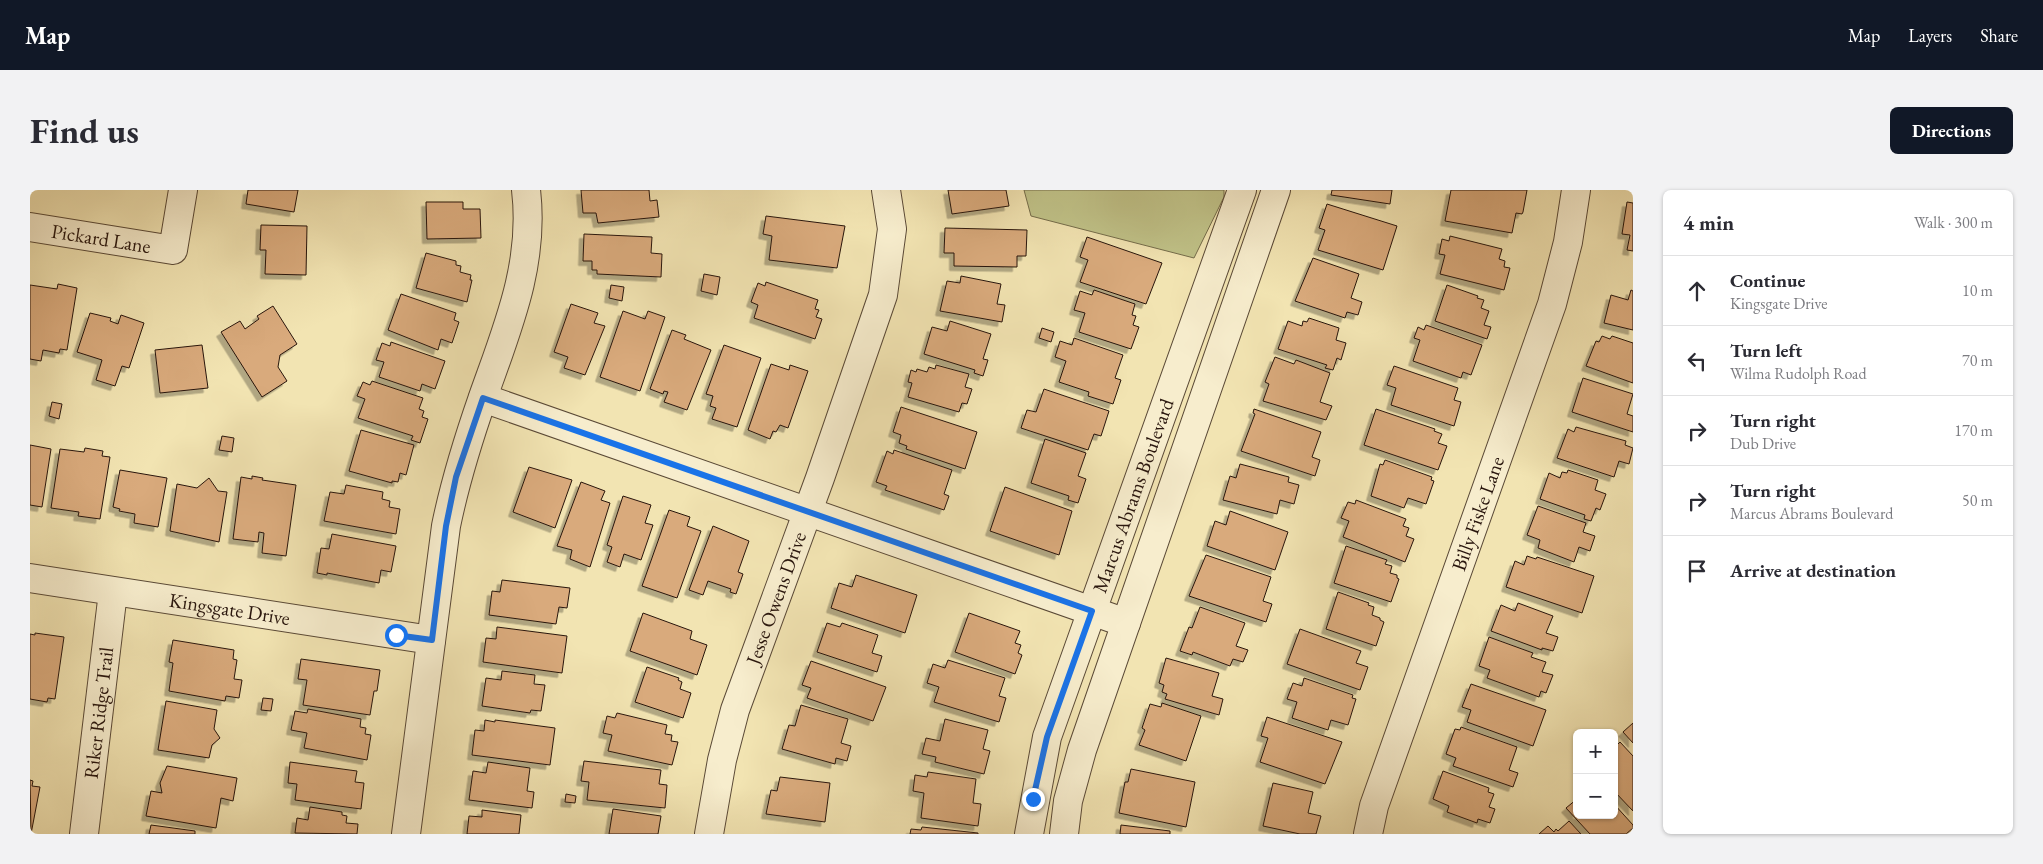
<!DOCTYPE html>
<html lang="en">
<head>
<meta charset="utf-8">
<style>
  :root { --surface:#fff; --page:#f2f2f3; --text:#2b2b33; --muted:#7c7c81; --line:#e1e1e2; --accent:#111827 }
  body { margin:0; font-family:"EB Garamond",serif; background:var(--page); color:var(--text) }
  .controls { position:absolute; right:15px; bottom:15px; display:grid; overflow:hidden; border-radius:8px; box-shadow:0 1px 4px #0004 }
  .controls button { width:45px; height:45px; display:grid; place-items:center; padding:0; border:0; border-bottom:1px solid var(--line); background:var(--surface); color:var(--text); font:25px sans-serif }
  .stop { position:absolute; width:15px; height:15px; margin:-11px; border:4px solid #1a73e8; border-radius:50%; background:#fff }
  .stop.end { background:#1a73e8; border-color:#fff; box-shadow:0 1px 5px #0008 }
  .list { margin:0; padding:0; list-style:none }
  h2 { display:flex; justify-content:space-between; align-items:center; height:65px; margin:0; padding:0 20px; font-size:21px }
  h2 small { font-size:16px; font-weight:400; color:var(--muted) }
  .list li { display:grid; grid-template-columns:32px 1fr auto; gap:15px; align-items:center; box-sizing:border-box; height:70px; padding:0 20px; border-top:1px solid var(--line) }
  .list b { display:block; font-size:19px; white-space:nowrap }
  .list p { margin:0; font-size:16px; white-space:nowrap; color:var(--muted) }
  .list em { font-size:16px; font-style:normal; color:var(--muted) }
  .icon { flex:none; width:28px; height:28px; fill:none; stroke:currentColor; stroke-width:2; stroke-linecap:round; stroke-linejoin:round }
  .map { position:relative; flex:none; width:1603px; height:644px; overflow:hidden; border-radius:8px }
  header { display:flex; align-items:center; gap:30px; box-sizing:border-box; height:70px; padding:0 25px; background:var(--accent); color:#fff }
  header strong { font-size:24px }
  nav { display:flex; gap:28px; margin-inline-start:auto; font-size:18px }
  .intro { display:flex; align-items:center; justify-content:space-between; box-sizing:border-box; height:120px; padding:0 30px }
  h1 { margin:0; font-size:35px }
  .button { padding:12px 22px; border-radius:8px; background:var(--accent); color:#fff; font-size:18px; font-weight:700 }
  main { display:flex; gap:30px; padding:0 30px }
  aside { flex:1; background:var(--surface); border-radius:8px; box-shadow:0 1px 4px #0004 }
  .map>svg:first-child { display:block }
  .green { fill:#c0c288; stroke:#746c4a }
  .building { fill:#d9aa7c; stroke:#28150d; filter:url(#shadow) }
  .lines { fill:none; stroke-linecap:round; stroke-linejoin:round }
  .minor-casing { stroke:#5a4936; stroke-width:30 }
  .minor { stroke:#f7edcd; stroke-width:28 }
  .route { stroke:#1a73e8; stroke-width:6 }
  .labels { text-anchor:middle; stroke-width:4; stroke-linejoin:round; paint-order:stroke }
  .street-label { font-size:20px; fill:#28150d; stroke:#f7edcd }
</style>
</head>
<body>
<header>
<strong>Map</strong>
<nav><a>Map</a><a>Layers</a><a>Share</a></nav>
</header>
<div class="intro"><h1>Find us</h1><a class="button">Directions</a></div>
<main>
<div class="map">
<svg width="1603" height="644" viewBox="0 0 1603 644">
  <defs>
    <filter id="shadow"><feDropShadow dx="-4.5" dy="4.5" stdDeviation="0" flood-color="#0004"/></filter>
  </defs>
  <rect width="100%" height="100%" fill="#f2e4b2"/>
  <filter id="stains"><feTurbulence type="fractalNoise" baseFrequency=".004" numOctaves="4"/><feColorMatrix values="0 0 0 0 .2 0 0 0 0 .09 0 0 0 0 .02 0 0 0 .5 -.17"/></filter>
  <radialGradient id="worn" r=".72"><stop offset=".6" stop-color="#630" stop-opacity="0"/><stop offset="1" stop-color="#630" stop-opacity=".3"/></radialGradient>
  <path class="green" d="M994 0H1194V7L1164 68 1001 26Z"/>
  <path class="building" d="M218 0H268L264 22 216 14Z
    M551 0H619L620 11 627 10 629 27 568 33 566 23H553Z
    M918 0H976L979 16 922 24Z
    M1302 0H1362L1360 14 1301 5Z
    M1421 0H1497L1493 22 1492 24 1486 23 1482 43 1415 31Z
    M396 12H433V19H450L451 48 397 49Z
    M1597 12 1603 13V61L1597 60 1600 45 1592 44Z
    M1297 14 1367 36 1353 80 1288 60 1295 40 1289 38Z
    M736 26 815 36 807 78 739 70 742 46 733 44Z
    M231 35 277 36 276 85 235 84 236 60H230Z
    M915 38 997 40 996 66H987V77L924 76V63H914Z
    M554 44 622 47 621 63 632 64 631 87 567 84V80H562V71H553Z
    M1420 46 1472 59 1469 69 1475 71 1474 77 1480 78 1474 100 1410 84 1415 65 1409 64 1412 49 1419 51Z
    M1057 47 1132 73 1116 114 1050 92 1058 70 1050 67Z
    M396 63 426 71V75L431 76 430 82 441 85 440 90H442L437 112 386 98Z
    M1283 68 1329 84 1321 108 1332 112 1328 125 1317 122 1315 128 1265 111Z
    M674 84 690 87 687 105 671 101Z
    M931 86 971 94 967 114 975 115 972 132 910 121 917 91 930 93Z
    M736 92 788 110 785 119 789 120 786 127 792 129 785 149 724 128 728 115 721 112 728 93 735 96Z
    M28 94 47 98 37 160 30 159 29 163 13 160 11 171 0 169V95L27 99Z
    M581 95 594 97 592 111 579 108Z
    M1417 95 1448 106 1447 108 1454 110 1451 118 1459 121 1454 135 1461 137 1457 149 1405 131Z
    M1064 100 1105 114 1102 125 1106 126 1103 135 1109 137 1101 159 1049 142 1055 123 1044 120 1050 101 1062 105Z
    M1601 100 1603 101V140L1574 133 1581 105 1598 110Z
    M371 104 426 123 424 130 429 132 422 153 411 149 408 160 358 140Z
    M541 114 568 123 564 133 575 136 555 185 534 178 538 167 524 162Z
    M243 116 267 154 250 165 248 177 257 191 232 207 191 142 210 131 215 139 229 129 227 126Z
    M593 121 615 129 618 121 635 127 610 201 570 187Z
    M60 123 81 128 80 131 88 134 91 125 114 133 99 178 92 176 85 196 66 190 72 170 47 162Z
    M1279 128 1309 138 1306 150 1316 153 1311 170 1307 168 1303 180 1295 178 1297 175 1248 159 1258 131 1272 136 1273 131 1277 132Z
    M920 131 961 144 953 169 958 170 953 186 944 183 945 180 894 164 902 137 917 141Z
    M1396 135 1452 155 1441 185 1433 182 1431 188 1383 171 1390 150 1384 148 1388 137 1394 140Z
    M1012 138 1024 142 1021 152 1009 148Z
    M642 140 656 145 654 149 681 160 657 220 634 212 638 202 634 201 633 204 620 199Z
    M1572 146 1580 149 1582 146 1603 153V193L1556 176 1566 151 1569 152Z
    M1044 148 1093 165 1085 188 1091 190 1083 214 1058 206 1059 202 1029 192 1036 171 1025 167 1030 151 1042 155Z
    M361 152 415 171 405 199 392 194 390 201 349 187 354 172 346 170 352 153 360 156Z
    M172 155 178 198 130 203 125 160Z
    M694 155 731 168 707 237 682 229 686 218 680 216 683 206 676 204Z
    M1245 167 1264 174 1266 170 1300 183 1290 212 1302 216 1296 230 1233 211 1239 194 1235 192Z
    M741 174 759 180 760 175 778 181 758 238 750 235 746 242 743 241 740 249 718 240Z
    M906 175 939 184 935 197 942 199 937 214 932 213 929 222 878 207 882 193 878 192 881 180 886 182 887 179 897 182 899 177 905 179Z
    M1364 176 1428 198 1424 210 1431 212 1424 236 1361 215 1366 198 1357 195Z
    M1553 188 1603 204 1597 224 1603 226V242L1542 222Z
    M342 191 393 208 389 219 394 221 392 227 398 229 390 253 381 250 383 246 328 228 335 209 327 206 333 192 340 195Z
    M1014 199 1079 221 1071 246 1064 244 1058 260 991 238 997 220 1006 222Z
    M22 212 32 214 29 229 19 226Z
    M871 217 947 242 935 279 876 259 877 256 869 253 871 245 863 242Z
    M1224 219 1291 242 1282 267 1290 270 1285 286 1211 261 1225 224 1223 223Z
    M1346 219 1405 239 1404 241 1412 244 1408 253 1417 256 1408 280 1334 255Z
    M1546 237 1596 251 1595 255 1603 258 1599 274 1589 271 1584 287 1527 268 1538 239 1544 242Z
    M331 240 384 255 376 285 370 283 368 292 362 291V293L319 281Z
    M192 246 204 248 202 262 189 260Z
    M1015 249 1056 263 1048 286 1056 289 1048 313 1038 310 1039 306 1001 293Z
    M0 255 21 259 12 317 0 315Z
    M55 258 73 261 72 266 80 267 70 329 48 326 49 322 21 318 30 259 54 262Z
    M864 260 922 280 914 304 919 306 914 320 855 300 857 296 846 292 857 261 863 264Z
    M1355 270 1402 287 1401 290 1404 291 1396 314 1378 308 1374 318 1341 306 1350 274 1353 275Z
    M1210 274 1259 287 1258 292 1269 295 1264 314 1250 310 1247 324 1193 310 1200 286 1206 288Z
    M499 277 542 290 525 338 483 322Z
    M90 280 137 288 128 337 104 333 105 324 89 321 90 319 83 317Z
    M1538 280 1568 290 1565 300 1576 304 1570 320 1566 318 1561 331 1554 329 1555 325 1510 309 1519 283 1530 288 1532 282 1537 283Z
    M222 286 233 288 232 290 266 295 256 366 232 363 234 343 229 342 228 352 203 349 211 287 222 289Z
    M179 288 188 301 197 302 189 352 140 341 147 294 167 298Z
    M551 292 575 301 571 310 580 313 560 377 540 369 542 360 527 356Z
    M316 295 353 302 352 309 360 311 359 317 370 319 366 344 294 331 300 302 314 304Z
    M975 297 1042 321 1029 365 960 341Z
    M593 306 621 315 615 333 623 335 611 370 594 364 590 377 577 372 582 357 577 355Z
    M1326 310 1376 329 1373 336 1379 338 1376 346 1384 349 1375 372 1313 347 1319 331 1311 328 1318 312 1325 314Z
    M1508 316 1556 333 1553 342 1565 346 1560 361 1549 357 1544 372 1508 358 1510 350 1497 345Z
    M639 320 660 327 657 336 671 341 647 408 612 396Z
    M1200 321 1258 342 1245 380 1177 356 1185 331 1196 335Z
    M683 336 719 351 708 382 713 384 706 404 700 402 701 399 678 391 673 405 659 400Z
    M302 344 366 356 361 382 351 380 349 393 297 383V385L287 383 291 358 299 359Z
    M1316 356 1357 370 1355 374 1362 376 1360 383 1367 385V388L1369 389 1361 412 1304 393Z
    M1176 365 1241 387 1233 411 1242 414 1236 432 1159 406Z
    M1497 366 1506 369 1507 367 1564 386 1552 423 1476 397 1485 371 1494 375Z
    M826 385 887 405 875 443 801 418 809 393 822 397Z
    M472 390 540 398 537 418 529 417 526 434 459 425 462 401 470 402Z
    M1308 402 1339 413 1338 415 1344 417 1342 425 1350 428V430L1354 432 1346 456 1296 439Z
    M1488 413 1523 426 1516 443 1528 447 1523 461 1512 458V460L1461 441 1471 415 1485 421Z
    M1170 417 1215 433 1206 456 1218 460 1213 472 1203 469 1200 476 1163 462 1162 465 1150 461 1159 437 1162 438Z
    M613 423 662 441 660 449 677 455 667 485 600 461Z
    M939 423 990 441 985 453 991 455 988 463 992 465 985 484 925 462Z
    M797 433 810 437 812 433 848 445 842 463 852 466 847 482 787 462Z
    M467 437 537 446 532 483 453 472 456 448 466 449Z
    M1270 439 1331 461 1326 473 1338 477 1330 500 1257 474Z
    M5 443 34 447 25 509 18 508 17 512 0 509V444L5 445Z
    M1459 447 1503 463 1501 467 1516 472 1512 482 1523 485 1516 503 1511 501 1509 507 1457 488 1460 480 1449 476Z
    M143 450 204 460 203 469 207 470 204 489 212 490 209 508 196 506 195 511 139 501 143 473 139 472Z
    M1136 468 1189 483 1182 506 1193 509 1189 525 1135 509 1137 504 1132 502 1134 495 1129 493Z
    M271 469 350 480 347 501H344L340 525 273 515 277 490 268 489Z
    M918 470 975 488 969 506 976 508 969 532 904 512 909 497 897 493 903 474 915 478Z
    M781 471 856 497 843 531 777 508 781 498 772 495Z
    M617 477 649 488 648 490 652 492 650 499 661 503 653 528 605 512Z
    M472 481 505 485 504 494 515 495 511 521 501 520 500 523 452 516 456 488 471 490Z
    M1274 488 1323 505 1322 508 1326 509 1318 535 1301 530 1298 540 1262 528 1267 512 1257 509 1263 493 1272 496Z
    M1441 494 1516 520 1503 556 1437 532 1441 520 1432 517Z
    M233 508 243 509 241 521 231 520Z
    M136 511 187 520 184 539 190 548 182 555 179 568 128 560Z
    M1132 513 1171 526 1156 571 1109 555 1115 540 1112 538 1120 514 1131 517Z
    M771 515 818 529 811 553 821 556 817 571 806 568 805 574 752 559 759 535 765 536Z
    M278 519 331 529 330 537 336 538 335 544 341 545 337 570 274 558 277 543 261 540 265 521 277 523Z
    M587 523 637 535 635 544 642 545 641 551 648 552 642 575 578 561 582 545 573 543 577 526 585 528Z
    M1237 527 1312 552 1295 594 1230 572 1238 548 1231 546Z
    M915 529 958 540 953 559 960 561 954 584 905 572 906 567 892 564 896 548 910 551Z
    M455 530 465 532V530L525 538 520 575 442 565 445 540 454 541Z
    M1603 533V553L1593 542Z
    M1431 537 1487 557 1479 580 1488 583 1483 597 1423 576 1426 568 1416 564 1425 539 1430 540Z
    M1590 552 1603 566V621L1584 601V558Z
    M554 571 631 580 629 594 637 595 635 618 557 610 559 592 551 591Z
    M260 572 327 581 325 592 334 593 331 619 265 610 267 594 258 593Z
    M458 572 500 578 497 601 504 602 502 618 439 610 443 581 456 583Z
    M137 576 207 588 203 611 191 608 186 638 116 626 121 601 132 603 130 593Z
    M1101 579 1165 592 1156 637 1089 623 1095 592H1098Z
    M1413 581 1459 598 1458 602 1464 604 1459 617 1465 619 1460 633 1448 629 1447 633 1417 622 1419 616 1403 609Z
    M898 582 946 589 943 613 951 614 948 636 891 628 894 603 883 601 885 585 897 587Z
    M750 587 800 593 795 632 736 624 741 600 747 601Z
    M0 590 3 591 2 596 10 597 1 644Z
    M1243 593 1283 602 1278 623 1291 626 1286 644H1270L1233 636Z
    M536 604 546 606 545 613 535 612Z
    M1547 609V625H1584V614L1603 635V638L1596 644H1560L1536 618Z
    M280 617 312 622V625L317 626 316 633 328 634 327 644 265 643 267 628 278 630Z
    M583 619 631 626 628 644H579Z
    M452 620 491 625 489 644H437L439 626 452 627Z
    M1539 631 1551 644H1509L1518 636 1524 642 1526 639 1528 641Z
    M121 635 165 641V644H119Z
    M1091 635 1140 641V644H1090Z
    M892 637 948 643V644H880L881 639 891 640Z"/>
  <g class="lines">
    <defs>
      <g id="minor">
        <path id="s1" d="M0 37 143 60 153 0"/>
        <path d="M453 208 1096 433"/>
        <path id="s2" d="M0 388 401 450"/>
        <path id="s3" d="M54 644 83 402"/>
        <path d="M376 644 416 336C425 292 438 250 453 207 477 139 505 74 496 0"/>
        <path id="s4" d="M679 644 692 570 705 520 790 288 853 105 862 39 856 0"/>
        <path id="s5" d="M999 644 1017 547 1212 0"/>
        <path d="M1034 644 1038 611 1052 560 1246 0"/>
        <path id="s6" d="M1338 644 1344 616 1522 114 1538 52 1546 0"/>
      </g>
    </defs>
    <use href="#minor" class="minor-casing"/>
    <use href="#minor" class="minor"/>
  </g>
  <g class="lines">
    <path class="route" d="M366 445 402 450 416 336 426 287 453 208 1062 421 1017 547 1003 609"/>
  </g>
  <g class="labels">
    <g class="street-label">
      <text dy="7" stroke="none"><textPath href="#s1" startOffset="72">Pickard Lane</textPath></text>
      <text dy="7" stroke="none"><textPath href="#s5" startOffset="355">Marcus Abrams Boulevard</textPath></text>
      <text dy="7" stroke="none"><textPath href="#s6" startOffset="339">Billy Fiske Lane</textPath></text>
      <text dy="7" stroke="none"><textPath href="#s4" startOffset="246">Jesse Owens Drive</textPath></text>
      <text dy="7" stroke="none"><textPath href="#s2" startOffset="202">Kingsgate Drive</textPath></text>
      <text dy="7" stroke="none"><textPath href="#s3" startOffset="122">Riker Ridge Trail</textPath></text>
    </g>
  </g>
  <rect width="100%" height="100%" filter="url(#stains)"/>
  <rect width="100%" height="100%" fill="url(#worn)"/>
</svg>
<div class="controls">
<button>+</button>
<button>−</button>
</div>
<div class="stop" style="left:366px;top:445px"></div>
<div class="stop end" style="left:1003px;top:609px"></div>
</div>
<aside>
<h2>4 min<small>Walk · 300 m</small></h2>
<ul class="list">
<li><svg class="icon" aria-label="ahead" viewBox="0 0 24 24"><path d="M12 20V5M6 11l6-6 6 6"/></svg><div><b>Continue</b><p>Kingsgate Drive</p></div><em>10 m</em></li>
<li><svg class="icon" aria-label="left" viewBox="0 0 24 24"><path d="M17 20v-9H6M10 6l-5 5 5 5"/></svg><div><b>Turn left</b><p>Wilma Rudolph Road</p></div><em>70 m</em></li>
<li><svg class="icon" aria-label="right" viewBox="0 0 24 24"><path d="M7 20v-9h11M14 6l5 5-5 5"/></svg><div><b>Turn right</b><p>Dub Drive</p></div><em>170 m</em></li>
<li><svg class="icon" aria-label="right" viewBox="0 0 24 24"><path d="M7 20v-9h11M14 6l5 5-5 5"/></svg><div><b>Turn right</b><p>Marcus Abrams Boulevard</p></div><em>50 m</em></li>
<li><svg class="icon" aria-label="arrive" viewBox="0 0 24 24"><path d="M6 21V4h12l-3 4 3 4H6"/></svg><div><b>Arrive at destination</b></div></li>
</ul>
</aside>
</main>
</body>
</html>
